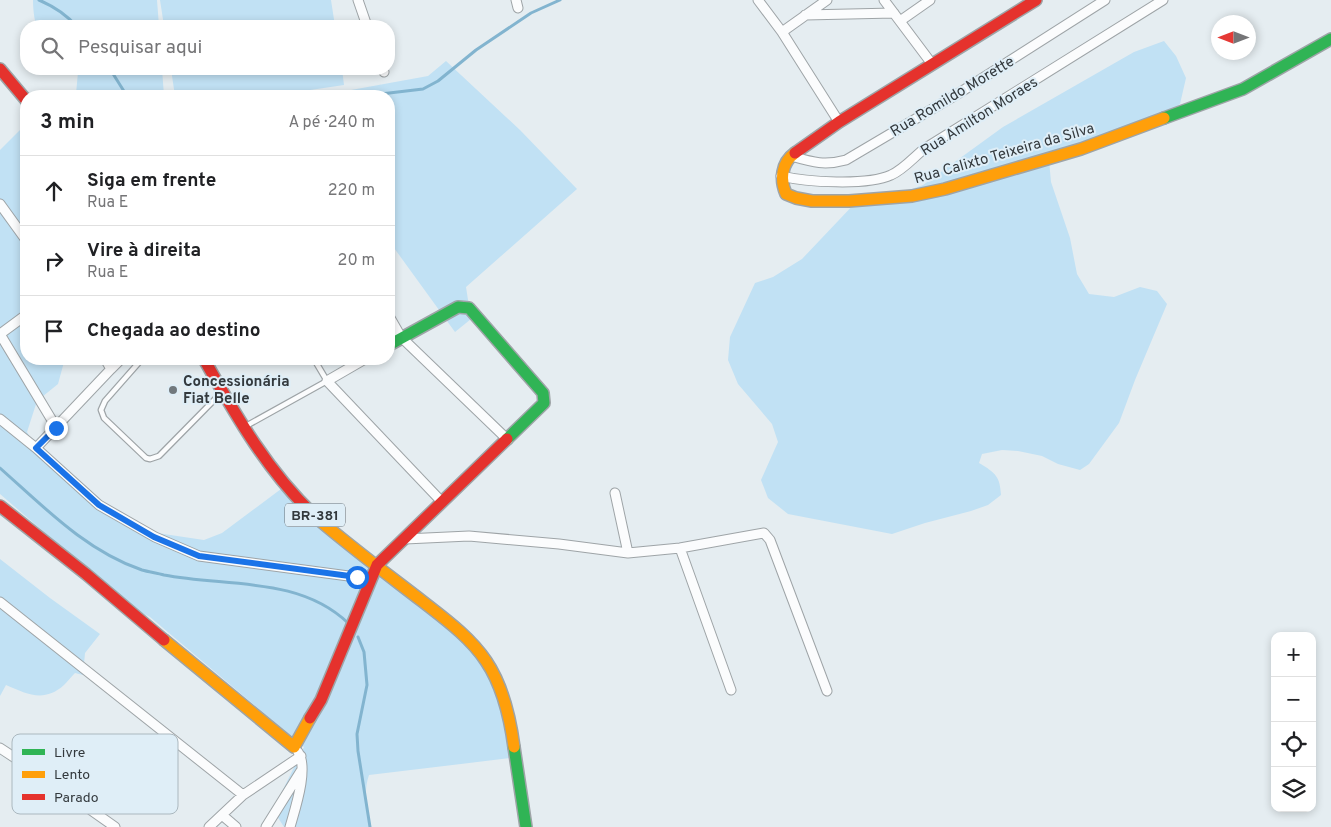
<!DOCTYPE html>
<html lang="pt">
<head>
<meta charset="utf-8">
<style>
  :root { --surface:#fff; --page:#f6f6f6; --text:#202124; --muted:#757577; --line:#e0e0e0 }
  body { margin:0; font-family:Overpass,sans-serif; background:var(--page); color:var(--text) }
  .controls { position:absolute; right:15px; bottom:15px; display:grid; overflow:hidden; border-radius:10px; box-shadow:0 2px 8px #0003 }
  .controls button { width:45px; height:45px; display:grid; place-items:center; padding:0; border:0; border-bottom:1px solid var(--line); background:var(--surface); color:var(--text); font:25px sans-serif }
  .compass { position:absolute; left:1211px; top:15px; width:45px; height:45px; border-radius:50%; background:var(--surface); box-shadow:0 2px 8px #0003; rotate:270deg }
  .stop { position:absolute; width:15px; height:15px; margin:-11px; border:4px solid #1a73e8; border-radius:50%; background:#fff }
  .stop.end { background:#1a73e8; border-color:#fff; box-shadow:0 1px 5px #0008 }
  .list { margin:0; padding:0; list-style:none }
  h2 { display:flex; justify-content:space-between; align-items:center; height:65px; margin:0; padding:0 20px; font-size:21px }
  h2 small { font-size:16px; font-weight:400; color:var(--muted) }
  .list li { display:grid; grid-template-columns:32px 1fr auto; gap:15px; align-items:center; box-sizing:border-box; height:70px; padding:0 20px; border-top:1px solid var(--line) }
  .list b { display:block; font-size:19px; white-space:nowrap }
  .list p { margin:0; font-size:16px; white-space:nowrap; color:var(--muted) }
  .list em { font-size:16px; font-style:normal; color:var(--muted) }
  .icon { flex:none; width:28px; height:28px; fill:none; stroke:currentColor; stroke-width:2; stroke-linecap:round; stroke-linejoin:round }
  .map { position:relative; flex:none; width:1331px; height:827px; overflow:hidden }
  .search { position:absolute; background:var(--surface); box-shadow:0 2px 8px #0003; left:20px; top:20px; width:375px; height:55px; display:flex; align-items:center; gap:12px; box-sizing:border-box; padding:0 18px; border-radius:20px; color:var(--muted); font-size:19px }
  .panel { position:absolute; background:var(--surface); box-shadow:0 2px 8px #0003; left:20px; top:90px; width:375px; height:275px; border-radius:20px }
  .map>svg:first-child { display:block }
  .green { fill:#c1e1f4 }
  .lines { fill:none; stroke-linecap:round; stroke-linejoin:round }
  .stream { stroke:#82b4cf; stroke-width:3 }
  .lane-casing { stroke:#9ea4a7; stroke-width:7 }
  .street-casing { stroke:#9ea4a7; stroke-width:11 }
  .fast-casing { stroke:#9ea4a7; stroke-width:14 }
  .slow-casing { stroke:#9ea4a7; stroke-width:14 }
  .jam-casing { stroke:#9ea4a7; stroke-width:14 }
  .lane { stroke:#fbfcfd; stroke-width:4.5 }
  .street { stroke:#fbfcfd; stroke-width:9 }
  .fast { stroke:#30b455; stroke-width:11 }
  .slow { stroke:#ff9f0a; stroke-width:11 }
  .jam { stroke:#e5322d; stroke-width:11 }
  .route { stroke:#1a73e8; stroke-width:6 }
  .poi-dot { fill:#71787c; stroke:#dfeef7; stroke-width:2 }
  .labels { text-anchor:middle; stroke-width:4; stroke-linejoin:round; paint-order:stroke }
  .shield { fill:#dfeef7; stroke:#676f75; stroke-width:1 }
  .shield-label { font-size:14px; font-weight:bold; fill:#33393d }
  .street-label { font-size:15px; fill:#33393d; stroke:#dfeef7 }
  .poi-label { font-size:15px; font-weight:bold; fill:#33393d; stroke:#dfeef7; text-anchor:start }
  .key { fill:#dfeef7; stroke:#abb8bf; stroke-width:1 }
  .key-label { font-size:14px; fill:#33393d }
</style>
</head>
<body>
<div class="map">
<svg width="1331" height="827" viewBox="0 0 1331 827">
  <rect width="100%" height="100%" fill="#e5edf1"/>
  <path class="green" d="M33 0H157L159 26H37C34 21 33 7 33 0Z
    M160 0H331L335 26H164Z
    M1164 41 1176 56 1186 78 1180 104 1159 120 1049 160 1051 182 1070 238 1077 274 1089 294 1114 297 1140 287 1157 291 1167 304 1135 380 1119 423 1089 464 1080 470 1058 464 1042 456 1018 451 1002 450 982 454 979 463C996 473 1000 477 1001 495L988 505 971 511 925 523 892 534 788 514 768 498 761 480 778 442 772 424 738 384 728 360 730 337 755 283 773 277 802 259 857 201 880 200 923 185 1003 127 1134 52Z
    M446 61 520 130 577 189 466 287 471 319 455 332 389 241V96H318L428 76Z
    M73 69H162L164 96H79L76 94 78 72Z
    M171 69H342L344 85 270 96H175Z
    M26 124V359H67L64 362 58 384 37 401 27 432 36 447 111 518 157 533 204 540 222 533 281 489 473 647 504 706 511 758 369 775C363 792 367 810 370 827H284L273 810 304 747 150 617 132 608 0 494V150Z
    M0 559 50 598 100 634 85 653 83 675 75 673C71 677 68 681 64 685 44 703 27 694 6 685L0 696Z"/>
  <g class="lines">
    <path class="stream" d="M39 0C53 6 67 15 76 26
      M110 69 127 96
      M364 96 423 89 438 81 476 50 531 13 560 0
      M0 468C44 507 86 551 142 570 149 572 157 573 164 575 226 587 299 576 348 623
      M358 637 364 652 367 685 357 734 358 751 370 827"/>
    <defs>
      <path id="lane" d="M142 359 105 401 101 410 104 418 146 458 150 459 159 456 221 393
        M246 426 327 381 314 359"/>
      <path id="street" d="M358 0 367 26
        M516 0 518 8
        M758 0 782 32 839 122
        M884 0 932 64
        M805 15 894 13
        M900 21 930 0
        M782 32 827 0
        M383 69 384 72
        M791 156C812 162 824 166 846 160L956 95 1105 0
        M781 176C806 182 867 186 891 175 903 170 914 157 924 149L1163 0
        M0 204 26 240
        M389 316 401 337 508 440
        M0 334 56 427 36 448 99 505 155 537 199 556 371 579
        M0 334 26 315
        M105 359 111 369 121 359
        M365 359 327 381 442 502
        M0 419 36 448
        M56 427 111 369
        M615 493 628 553
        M405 539 469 536 559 544 628 553 680 548 764 533 770 540 827 691
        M680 548 731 690
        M0 602 243 795
        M0 748 47 779 115 827
        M222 815 236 827
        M209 827 243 795 301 756
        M266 827 301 771
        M290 827C295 809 309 768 298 752"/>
      <path id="fast" d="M1164 118 1243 89 1331 39
        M389 345 458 307 469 308 543 393 544 403 507 439
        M514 747 526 827"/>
      <path id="slow" d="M795 153C781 163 780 180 786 194L796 198 812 201H849L912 196 945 189 1081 149 1164 118
        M318 519C352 548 387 574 422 601 445 619 470 637 486 661 503 686 510 717 514 747
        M164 640 294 747 310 718"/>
      <path id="jam" d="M0 69 26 100
        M795 153 839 122 1036 0
        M204 359C236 416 269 474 318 519
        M0 506 86 574 164 640
        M310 718 321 700 377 565 507 439"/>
    </defs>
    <use href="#lane" class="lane-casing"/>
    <use href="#street" class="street-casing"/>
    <use href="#fast" class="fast-casing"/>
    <use href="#slow" class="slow-casing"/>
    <use href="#jam" class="jam-casing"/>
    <use href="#lane" class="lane"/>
    <use href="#street" class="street"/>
    <use href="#fast" class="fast"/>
    <use href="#slow" class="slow"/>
    <use href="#jam" class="jam"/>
  </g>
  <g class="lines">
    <path class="route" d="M56 428 36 448 99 505 154 537 199 556 357 577"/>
  </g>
  <circle class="poi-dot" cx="173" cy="390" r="5"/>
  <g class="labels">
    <rect class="shield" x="285" y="503.5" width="60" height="23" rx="4"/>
    <g class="shield-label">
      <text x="315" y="520">BR-381</text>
    </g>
    <g class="street-label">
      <text transform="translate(952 96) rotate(-31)" y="5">Rua Romildo Morette</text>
      <text transform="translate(979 116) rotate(-32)" y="5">Rua Amilton Moraes</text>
      <text transform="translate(1004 153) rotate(-16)" y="5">Rua Calixto Teixeira da Silva</text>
    </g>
    <g class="poi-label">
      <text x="183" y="386">Concessionária<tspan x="183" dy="17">Fiat Belle</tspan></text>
    </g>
  </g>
  <rect x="12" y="734" width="166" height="80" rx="8" class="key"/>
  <rect x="22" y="749" width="23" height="6" fill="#30b455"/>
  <rect x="22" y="771" width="23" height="7" fill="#ff9f0a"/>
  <rect x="22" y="794" width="23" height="6" fill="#e5322d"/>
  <g class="key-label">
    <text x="54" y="757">Livre</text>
    <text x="54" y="779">Lento</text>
    <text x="54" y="802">Parado</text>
  </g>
</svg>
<div class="controls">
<button>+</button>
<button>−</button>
<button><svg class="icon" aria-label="locate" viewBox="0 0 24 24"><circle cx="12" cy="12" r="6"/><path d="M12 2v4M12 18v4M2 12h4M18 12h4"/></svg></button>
<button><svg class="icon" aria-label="layers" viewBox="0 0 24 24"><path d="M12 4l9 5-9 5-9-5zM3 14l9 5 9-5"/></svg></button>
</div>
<svg class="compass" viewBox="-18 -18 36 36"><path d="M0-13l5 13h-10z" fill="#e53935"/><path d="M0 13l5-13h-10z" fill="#757577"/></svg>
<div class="stop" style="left:357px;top:577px"></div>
<div class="stop end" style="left:56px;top:428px"></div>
<div class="search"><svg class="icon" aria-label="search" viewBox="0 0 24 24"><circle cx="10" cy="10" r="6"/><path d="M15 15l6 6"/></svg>Pesquisar aqui</div>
<section class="panel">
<h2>3 min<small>A pé · 240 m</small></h2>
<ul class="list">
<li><svg class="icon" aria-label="ahead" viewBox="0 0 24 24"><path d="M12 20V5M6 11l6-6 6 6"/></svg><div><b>Siga em frente</b><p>Rua E</p></div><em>220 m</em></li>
<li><svg class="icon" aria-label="right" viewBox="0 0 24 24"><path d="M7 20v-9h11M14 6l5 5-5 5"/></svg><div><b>Vire à direita</b><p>Rua E</p></div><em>20 m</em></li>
<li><svg class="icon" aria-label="arrive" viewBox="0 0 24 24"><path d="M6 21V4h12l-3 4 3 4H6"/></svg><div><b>Chegada ao destino</b></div></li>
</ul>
</section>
</div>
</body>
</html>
